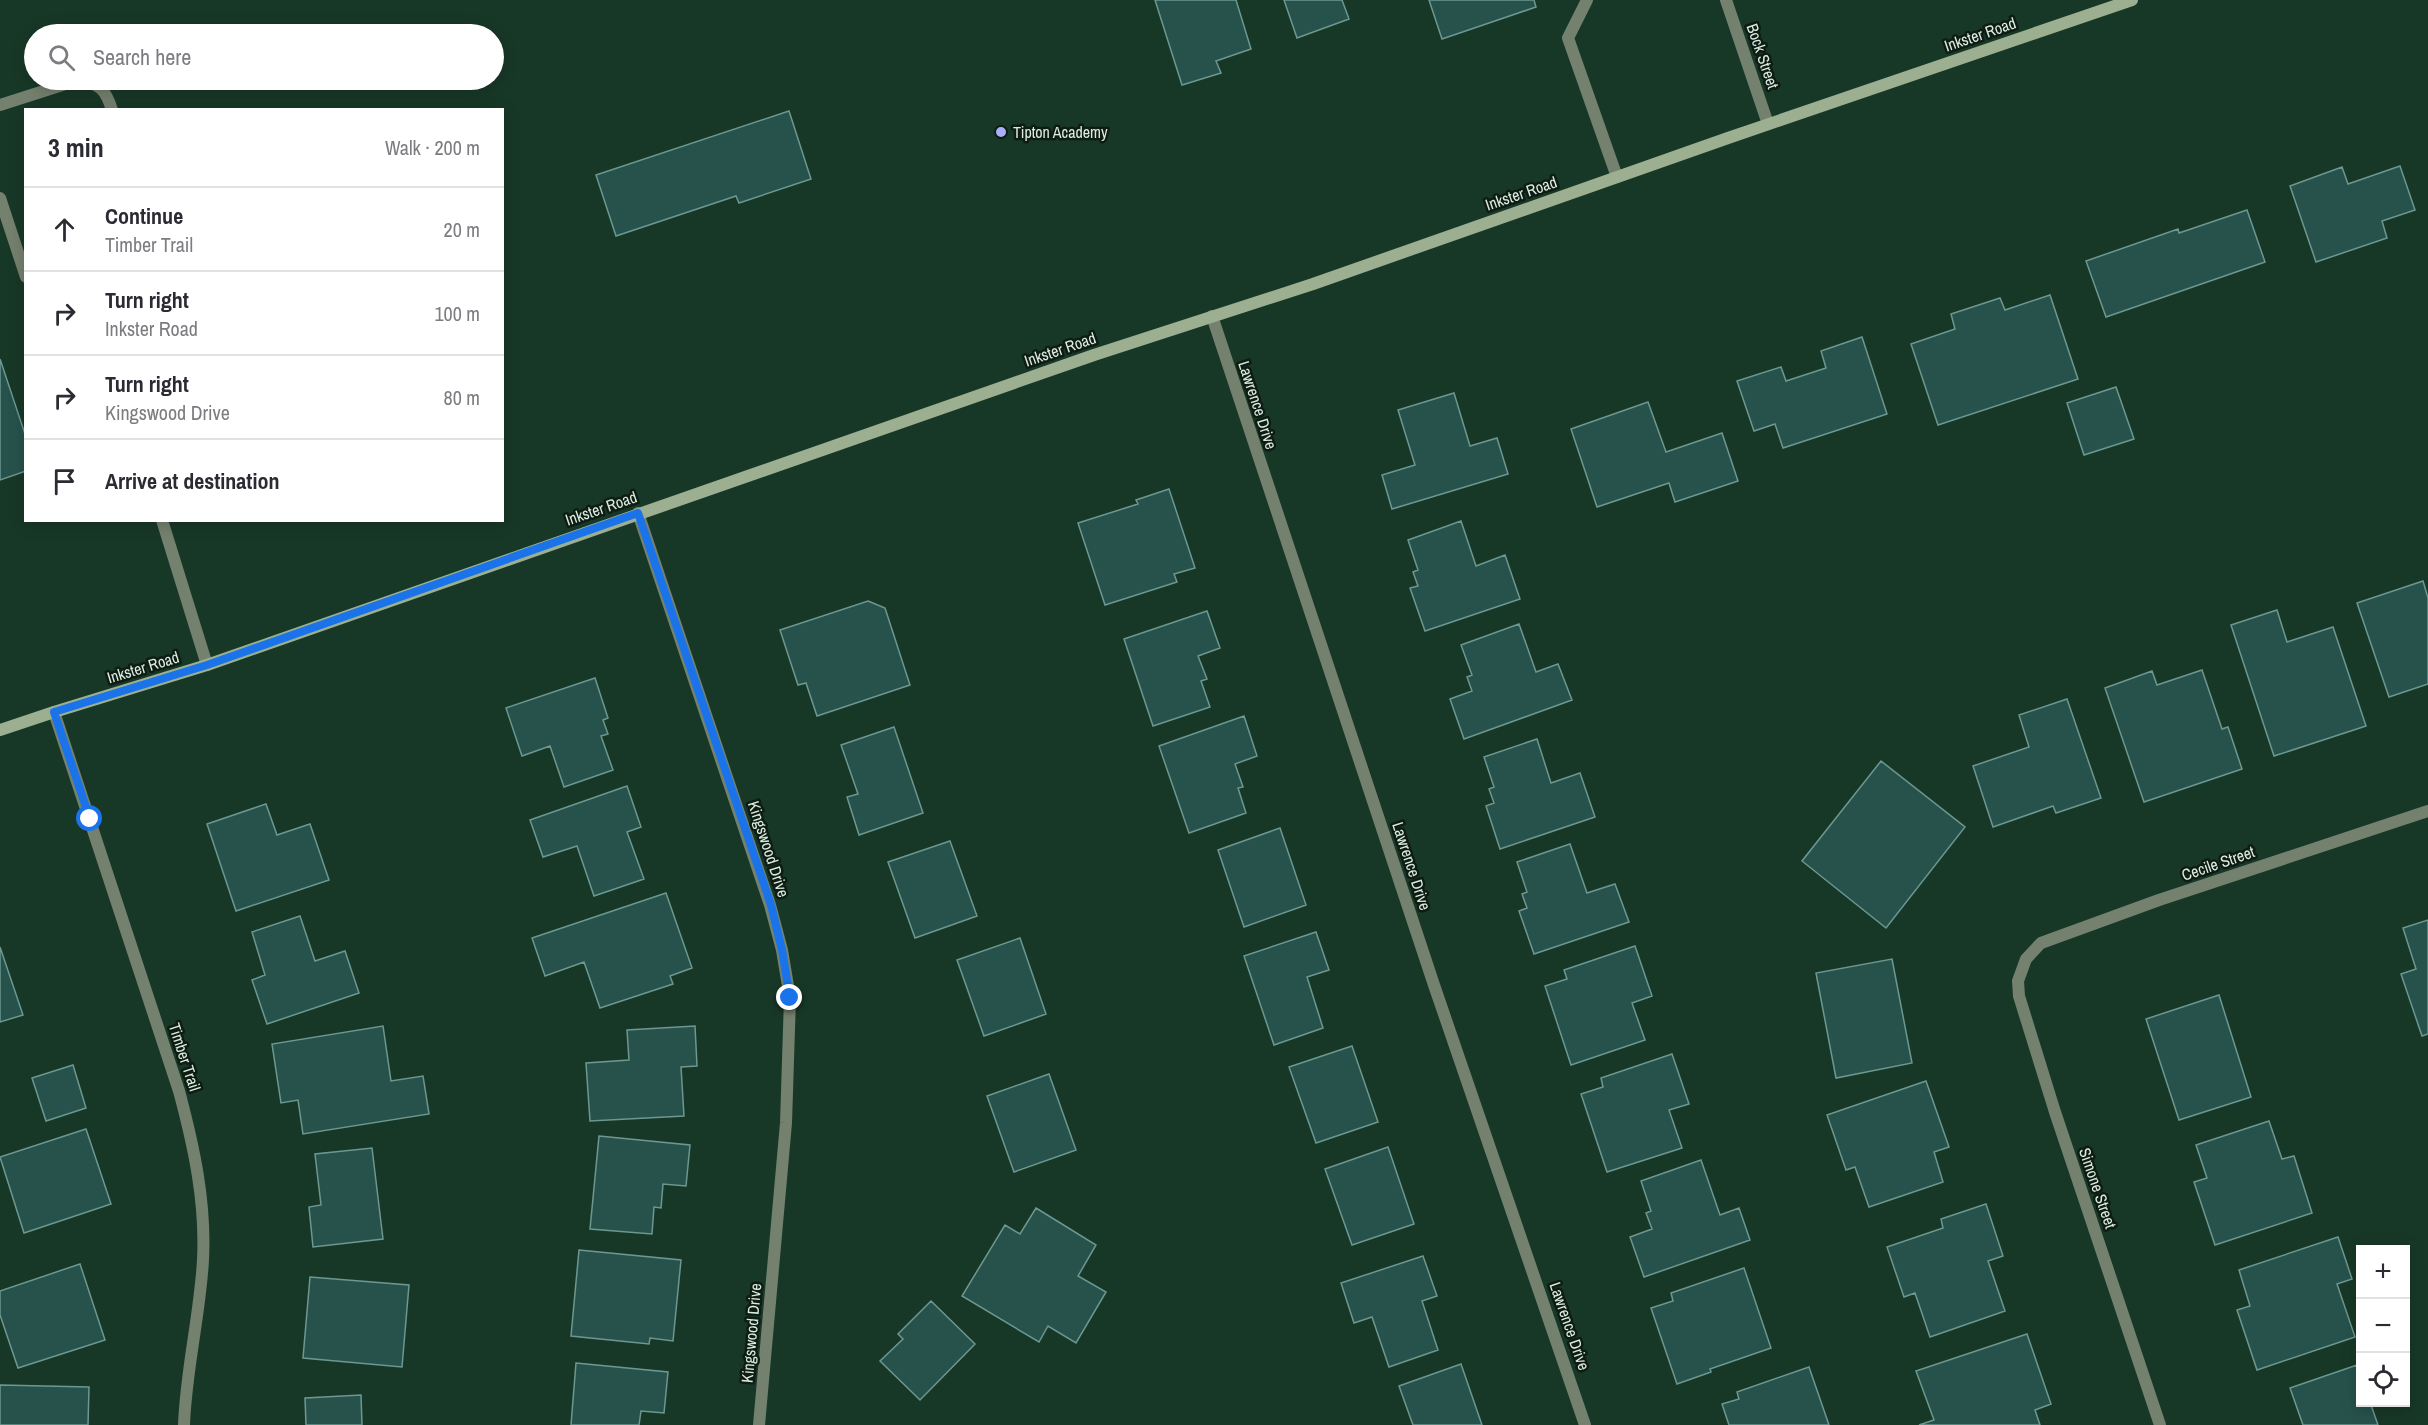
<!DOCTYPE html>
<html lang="en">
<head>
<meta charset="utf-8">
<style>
  :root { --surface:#fff; --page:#f2f2f3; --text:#2b2b33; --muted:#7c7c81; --line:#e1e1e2 }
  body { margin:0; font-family:"Archivo Narrow",sans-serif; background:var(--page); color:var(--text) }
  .controls { position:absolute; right:18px; bottom:18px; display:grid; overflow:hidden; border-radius:0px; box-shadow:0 3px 15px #0003 }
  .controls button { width:54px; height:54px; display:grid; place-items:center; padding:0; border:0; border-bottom:2px solid var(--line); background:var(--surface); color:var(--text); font:30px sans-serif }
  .stop { position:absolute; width:18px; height:18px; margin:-14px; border:4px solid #1a73e8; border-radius:50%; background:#fff }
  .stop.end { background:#1a73e8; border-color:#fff; box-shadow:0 2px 6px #0008 }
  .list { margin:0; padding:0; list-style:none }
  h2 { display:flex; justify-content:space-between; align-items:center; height:78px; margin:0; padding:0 24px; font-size:26px }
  h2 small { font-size:20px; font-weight:400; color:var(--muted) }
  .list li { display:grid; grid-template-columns:39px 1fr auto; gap:18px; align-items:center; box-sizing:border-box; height:84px; padding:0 24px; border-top:2px solid var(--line) }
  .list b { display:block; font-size:22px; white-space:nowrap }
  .list p { margin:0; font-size:20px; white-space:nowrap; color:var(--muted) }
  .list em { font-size:20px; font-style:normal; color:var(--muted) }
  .icon { flex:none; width:33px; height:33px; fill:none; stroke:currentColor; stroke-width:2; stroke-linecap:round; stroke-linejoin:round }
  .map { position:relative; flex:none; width:2428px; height:1425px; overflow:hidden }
  .search { position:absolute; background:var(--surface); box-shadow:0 3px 15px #0003; left:24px; top:24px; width:480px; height:66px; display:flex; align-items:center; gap:15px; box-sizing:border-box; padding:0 21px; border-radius:33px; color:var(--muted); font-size:22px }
  .panel { position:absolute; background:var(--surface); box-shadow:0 3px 15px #0003; left:24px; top:108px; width:480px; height:414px; border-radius:0px }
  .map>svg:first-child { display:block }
  .building { fill:#27524c; stroke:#6c9891; stroke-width:1.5 }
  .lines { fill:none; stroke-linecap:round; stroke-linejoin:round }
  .service { stroke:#75816f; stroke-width:12 }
  .minor { stroke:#75816f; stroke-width:12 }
  .secondary { stroke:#9caf91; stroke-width:12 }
  .route { stroke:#1a73e8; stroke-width:8 }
  .poi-dot { fill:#aaaffb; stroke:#0e1c14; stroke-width:2 }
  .labels { text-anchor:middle; stroke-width:5; stroke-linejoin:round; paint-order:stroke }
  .street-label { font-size:16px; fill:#dbede1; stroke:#0e1c14 }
  .poi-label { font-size:16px; fill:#dbede1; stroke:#0e1c14; text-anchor:start }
</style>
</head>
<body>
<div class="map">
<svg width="2428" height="1425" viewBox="0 0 2428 1425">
  <rect width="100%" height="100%" fill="#183827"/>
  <path class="building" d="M1155 0H1236L1251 49 1216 61 1221 73 1182 85Z
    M1284 0H1342L1349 19 1297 38Z
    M1429 0H1534L1536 7 1442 39Z
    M789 111 811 179 739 203 736 196 616 236 596 175Z
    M2400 166 2415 210 2382 221 2387 238 2316 262 2290 186 2342 167 2348 184Z
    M2247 210 2265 262 2106 317 2086 261 2178 229 2179 233Z
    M2050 295 2078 379 1938 425 1911 344 1955 329 1951 314 2000 298 2005 310Z
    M1862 337 1887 414 1783 448 1775 424 1754 431 1737 381 1781 367 1786 381 1826 368 1821 351Z
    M0 359 26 437V471L0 480Z
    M2116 387 2134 439 2084 455 2067 403Z
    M1454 393 1470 446 1497 438 1508 474 1392 509 1382 475 1415 465 1398 410Z
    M1648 402 1666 452 1722 433 1738 481 1675 502 1669 483 1597 507 1571 429Z
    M1169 489 1195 568 1174 574 1177 582 1105 605 1078 523 1138 504 1136 500Z
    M1461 521 1476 566 1505 555 1520 599 1425 631 1410 588 1418 586 1413 572 1418 570 1408 540Z
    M2423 581 2428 598V684L2389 697 2357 603Z
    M868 601 885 608 910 685 817 716 806 683 798 685 780 630Z
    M2277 610 2287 642 2333 627 2366 726 2274 756 2231 625Z
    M1207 611 1220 648 1198 656 1207 679 1201 681 1210 707 1153 726 1124 639Z
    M1519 624 1536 672 1558 664 1572 700 1464 739 1450 699 1472 691 1467 677 1472 675 1461 645Z
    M2202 670 2222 729 2228 727 2242 769 2144 802 2105 688 2152 671 2157 685Z
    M595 678 608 718 603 720 608 734 601 736 613 770 564 787 550 746 522 756 506 708Z
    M2067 699 2101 798 2056 813 2053 806 1993 827 1973 766 2029 747 2019 715Z
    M1244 716 1257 756 1235 764 1243 787 1238 788 1246 813 1189 833 1159 746Z
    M894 727 923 813 859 835 847 797 858 794 841 745Z
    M1537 739 1551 783 1580 773 1595 817 1500 849 1486 806 1494 803 1489 789 1494 787 1484 757Z
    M1881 761 1965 827 1886 928 1802 861Z
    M627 786 641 827 627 832 644 879 594 896 577 846 543 857 530 820Z
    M266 804 277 835 310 824 329 880 236 911 207 824Z
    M1280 828 1306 905 1244 927 1218 850Z
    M950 841 977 916 915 938 888 862Z
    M1570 844 1587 893 1615 884 1629 922 1534 954 1519 911 1527 908 1522 894 1527 892 1517 862Z
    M666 893 692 968 670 976 673 984 600 1008 584 962 545 976 532 938Z
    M300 916 315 961 345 951 359 993 267 1024 252 980 265 975 252 932Z
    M2428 920V1034L2422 1036 2401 974 2416 969 2403 928Z
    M1316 932 1329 970 1307 977 1323 1028 1274 1045 1244 956Z
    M1020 938 1046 1014 984 1036 957 960Z
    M1635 946 1652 996 1632 1003 1645 1040 1571 1065 1545 986 1567 979 1564 970Z
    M0 947 23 1015 0 1022Z
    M1892 959 1912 1063 1836 1078 1816 973Z
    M2219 995 2251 1097 2179 1120 2146 1019Z
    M383 1026 391 1081 423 1076 429 1114 303 1134 298 1100 281 1103 272 1044Z
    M695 1026 697 1066 681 1067 684 1116 590 1121 586 1063 629 1060 627 1030Z
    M1352 1046 1378 1122 1316 1143 1289 1067Z
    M1672 1054 1689 1104 1669 1110 1682 1148 1607 1172 1581 1094 1603 1087 1601 1078Z
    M73 1065 86 1108 46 1121 32 1078Z
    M1049 1074 1076 1150 1014 1172 987 1096Z
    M1926 1081 1949 1147 1934 1152 1943 1182 1869 1207 1855 1167 1846 1170 1827 1115Z
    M2269 1121 2282 1159 2294 1156 2312 1213 2215 1245 2194 1182 2207 1178 2196 1145Z
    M86 1129 111 1204 24 1233 0 1157Z
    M599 1136 690 1145 686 1186 663 1184 661 1208 654 1207 652 1234 590 1229Z
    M1388 1147 1414 1224 1352 1245 1325 1169Z
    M372 1148 383 1239 313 1247 309 1207 321 1205 315 1154Z
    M1701 1160 1720 1215 1739 1208 1750 1240 1644 1277 1630 1237 1652 1229 1646 1213 1651 1211 1641 1181Z
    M1986 1204 2003 1256 1988 1261 2005 1311 1930 1337 1915 1293 1904 1297 1887 1247 1943 1228 1941 1219Z
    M1036 1208 1096 1245 1078 1276 1106 1292 1076 1343 1048 1326 1039 1342 962 1296 1005 1225 1020 1234Z
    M2338 1237 2352 1279 2337 1284 2355 1337 2257 1370 2237 1310 2250 1306 2239 1270Z
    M579 1250 681 1260 673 1341 650 1338 649 1344 571 1336Z
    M1423 1256 1437 1296 1422 1301 1438 1350 1389 1367 1372 1317 1354 1323 1341 1283Z
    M80 1264 105 1340 18 1368 0 1315V1291Z
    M1744 1268 1771 1348 1710 1369 1711 1372 1677 1384 1651 1308 1673 1301 1671 1293Z
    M310 1277 409 1285 402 1367 303 1358Z
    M931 1301 975 1344 920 1400 880 1361 903 1339 898 1334Z
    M2027 1334 2051 1404 2035 1410 2040 1425H1919L1934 1420 1916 1371Z
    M576 1363 668 1372 664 1413 641 1411 639 1425H571Z
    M1461 1364 1482 1425H1413L1399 1386Z
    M2357 1365 2360 1375V1402H2370L2378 1425H2303L2290 1388Z
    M1809 1367 1829 1425H1729L1722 1404 1739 1399 1737 1392Z
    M0 1385 89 1387 88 1425H0Z
    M361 1395 362 1425H306L305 1398Z"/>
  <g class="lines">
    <path class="service" d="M1587 0 1568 38 1617 177
      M80 80C100 84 106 90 112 110
      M0 105 78 80
      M0 198 26 277
      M162 520 207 665"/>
    <path class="minor" d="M1726 0 1768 124
      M1212 316 1434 985 1585 1425
      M638 513 770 905 782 950 790 998 786 1123 759 1425
      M54 712 179 1091C194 1147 206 1202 203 1260 200 1315 186 1369 184 1425
      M2160 1425 2055 1112 2019 996 2018 981 2026 959 2041 943 2159 900 2428 811"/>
    <path class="secondary" d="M0 730 54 712 207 665 1094 355 1313 284 1728 138 2132 0"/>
  </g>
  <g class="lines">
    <path class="route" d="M90 819 54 712 207 665 638 513 771 905 782 950 790 998"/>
  </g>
  <circle class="poi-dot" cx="1001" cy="132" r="6"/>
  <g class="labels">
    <g class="street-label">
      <text transform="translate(1980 34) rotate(-19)" y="6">Inkster Road</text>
      <text transform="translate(1763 56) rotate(71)" y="6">Bock Street</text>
      <text transform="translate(1521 193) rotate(-19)" y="6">Inkster Road</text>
      <text transform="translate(1060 349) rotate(-19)" y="6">Inkster Road</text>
      <text transform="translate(1258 405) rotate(72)" y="6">Lawrence Drive</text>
      <text transform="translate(601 508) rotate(-19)" y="6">Inkster Road</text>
      <text transform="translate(143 667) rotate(-17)" y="6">Inkster Road</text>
      <text transform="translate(769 849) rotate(72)" y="6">Kingswood Drive</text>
      <text transform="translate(2218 863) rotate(-19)" y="6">Cecile Street</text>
      <text transform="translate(1412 866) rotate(72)" y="6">Lawrence Drive</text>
      <text transform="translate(185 1057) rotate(72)" y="6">Timber Trail</text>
      <text transform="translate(2098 1188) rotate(71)" y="6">Simone Street</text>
      <text transform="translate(1570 1326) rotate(71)" y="6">Lawrence Drive</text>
      <text transform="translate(751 1333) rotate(-85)" y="6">Kingswood Drive</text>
    </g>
    <g class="poi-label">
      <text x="1013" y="138">Tipton Academy</text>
    </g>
  </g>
</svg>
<div class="controls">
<button>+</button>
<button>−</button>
<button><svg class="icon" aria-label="locate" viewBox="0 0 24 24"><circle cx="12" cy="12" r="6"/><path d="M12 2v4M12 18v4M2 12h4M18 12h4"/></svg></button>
</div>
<div class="stop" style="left:90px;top:819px"></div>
<div class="stop end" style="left:790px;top:998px"></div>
<div class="search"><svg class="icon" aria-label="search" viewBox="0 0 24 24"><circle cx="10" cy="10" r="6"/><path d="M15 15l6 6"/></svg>Search here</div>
<section class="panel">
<h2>3 min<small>Walk · 200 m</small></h2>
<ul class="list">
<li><svg class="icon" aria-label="ahead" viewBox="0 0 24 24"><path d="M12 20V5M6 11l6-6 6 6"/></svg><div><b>Continue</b><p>Timber Trail</p></div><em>20 m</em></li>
<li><svg class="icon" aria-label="right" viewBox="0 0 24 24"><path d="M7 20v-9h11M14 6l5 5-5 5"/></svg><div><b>Turn right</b><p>Inkster Road</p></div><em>100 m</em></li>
<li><svg class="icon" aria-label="right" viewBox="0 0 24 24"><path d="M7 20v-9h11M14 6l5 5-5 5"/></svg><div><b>Turn right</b><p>Kingswood Drive</p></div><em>80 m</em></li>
<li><svg class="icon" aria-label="arrive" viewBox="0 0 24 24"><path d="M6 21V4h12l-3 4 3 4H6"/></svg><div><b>Arrive at destination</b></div></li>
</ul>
</section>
</div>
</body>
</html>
